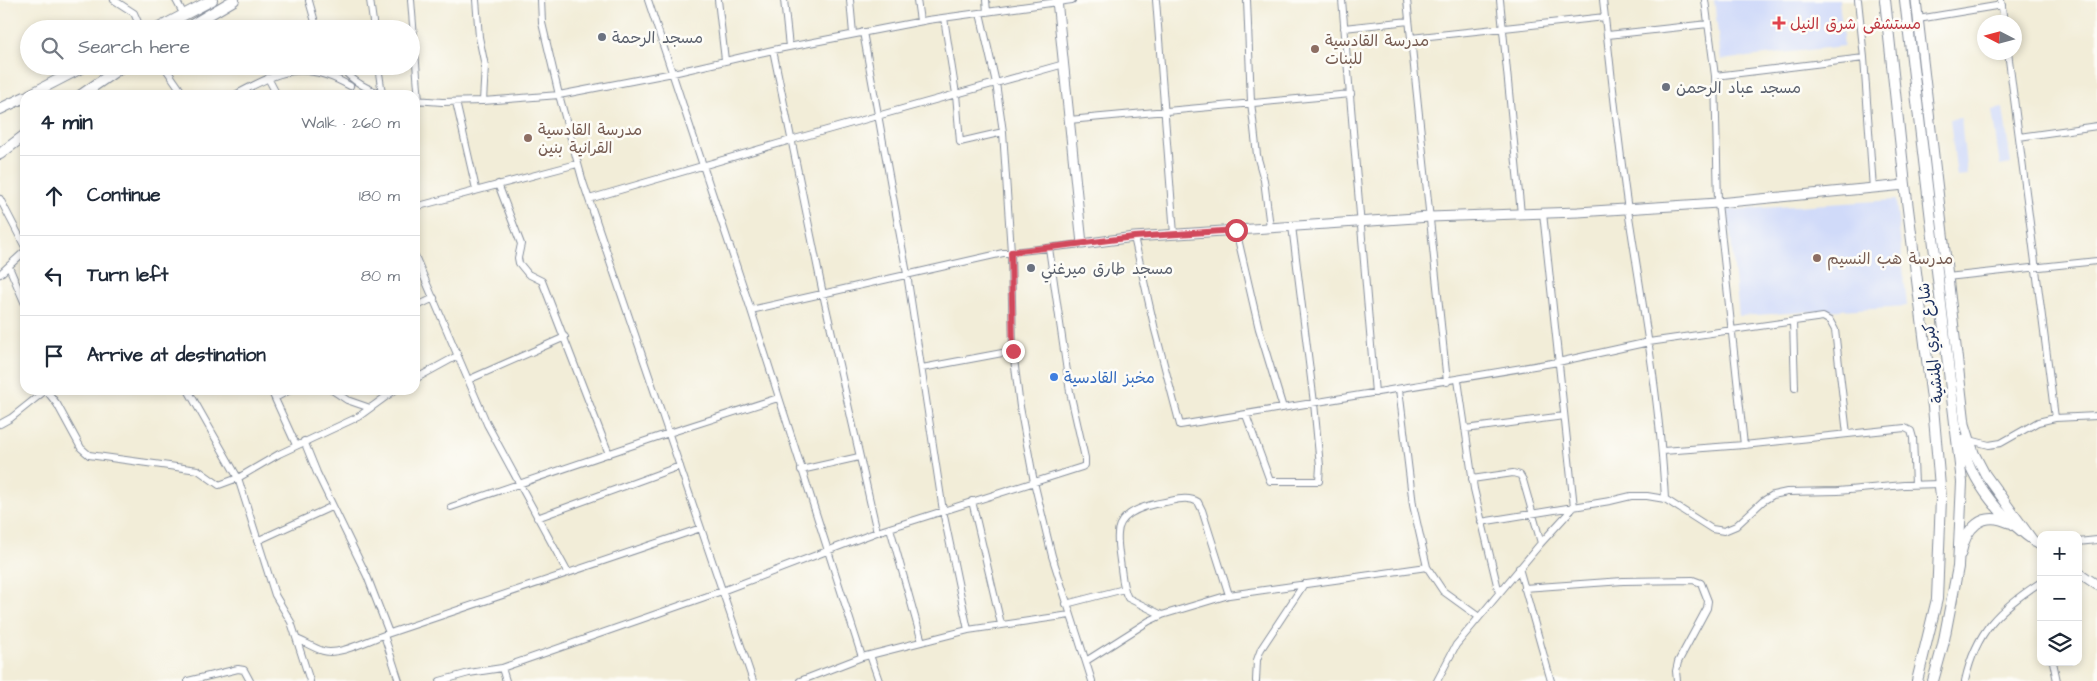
<!DOCTYPE html>
<html lang="en">
<head>
<meta charset="utf-8">
<style>
  :root { --surface:#fff; --page:#f2f2f3; --text:#1f2937; --muted:#747a83; --line:#e0e1e3 }
  body { margin:0; font-family:"Architects Daughter","Playpen Sans Arabic",sans-serif; background:var(--page); color:var(--text) }
  .controls { position:absolute; right:15px; bottom:15px; display:grid; overflow:hidden; border-radius:10px; box-shadow:0 2px 8px #0003 }
  .controls button { width:45px; height:45px; display:grid; place-items:center; padding:0; border:0; border-bottom:1px solid var(--line); background:var(--surface); color:var(--text); font:25px sans-serif }
  .compass { position:absolute; left:1977px; top:15px; width:45px; height:45px; border-radius:50%; background:var(--surface); box-shadow:0 2px 8px #0003; rotate:276deg }
  .stop { position:absolute; width:15px; height:15px; margin:-11px; border:4px solid #d1495b; border-radius:50%; background:#fff }
  .stop.end { background:#d1495b; border-color:#fff; box-shadow:0 1px 5px #0008 }
  .list { margin:0; padding:0; list-style:none }
  h2 { display:flex; justify-content:space-between; align-items:center; height:65px; margin:0; padding:0 20px; font-size:21px }
  h2 small { font-size:16px; font-weight:400; color:var(--muted) }
  .list li { display:grid; grid-template-columns:32px 1fr auto; gap:15px; align-items:center; box-sizing:border-box; height:80px; padding:0 20px; border-top:1px solid var(--line) }
  .list b { display:block; font-size:19px; white-space:nowrap }
  .list em { font-size:16px; font-style:normal; color:var(--muted) }
  .icon { flex:none; width:28px; height:28px; fill:none; stroke:currentColor; stroke-width:2; stroke-linecap:round; stroke-linejoin:round }
  .map { position:relative; flex:none; width:2097px; height:681px; overflow:hidden }
  .search { position:absolute; background:var(--surface); box-shadow:0 2px 8px #0003; left:20px; top:20px; width:400px; height:55px; display:flex; align-items:center; gap:12px; box-sizing:border-box; padding:0 18px; border-radius:28px; color:var(--muted); font-size:19px }
  .panel { position:absolute; background:var(--surface); box-shadow:0 2px 8px #0003; left:20px; top:90px; width:400px; height:305px; border-radius:15px }
  .map>svg:first-child { display:block }
  .built { fill:#d0daf9 }
  .lines { fill:none; stroke-linecap:round; stroke-linejoin:round }
  .street-casing { stroke:#868e9b; stroke-width:8 }
  .secondary-casing { stroke:#868e9b; stroke-width:11 }
  .primary-casing { stroke:#868e9b; stroke-width:12 }
  .street { stroke:#fff; stroke-width:6 }
  .secondary { stroke:#fff; stroke-width:9 }
  .primary { stroke:#fff; stroke-width:10 }
  .route { stroke:#d1495b; stroke-width:6 }
  .health-dot { fill:#e0444e; stroke:#fdfcf7; stroke-width:2 }
  .worship-dot { fill:#6b7280; stroke:#fdfcf7; stroke-width:2 }
  .education-dot { fill:#8d6e63; stroke:#fdfcf7; stroke-width:2 }
  .shop-dot { fill:#3f7fe0; stroke:#fdfcf7; stroke-width:2 }
  .labels { text-anchor:middle; stroke-width:5; stroke-linejoin:round; paint-order:stroke }
  .health-label { font-size:16px; fill:#be3a42; stroke:#fdfcf7; text-anchor:start }
  .worship-label { font-size:16px; fill:#5b616d; stroke:#fdfcf7; text-anchor:start }
  .education-label { font-size:16px; fill:#785e54; stroke:#fdfcf7; text-anchor:start }
  .street-label { font-size:16px; fill:#1b2f5e; stroke:#fdfcf7 }
  .shop-label { font-size:16px; fill:#366cbe; stroke:#fdfcf7; text-anchor:start }
</style>
</head>
<body>
<div class="map">
<svg width="2097" height="681" viewBox="0 0 2097 681">
  <rect width="100%" height="100%" fill="#fdfcf7"/>
  <filter id="ink" filterUnits="userSpaceOnUse"><feTurbulence type="fractalNoise" baseFrequency=".02" numOctaves="2"/><feDisplacementMap in="SourceGraphic" scale="10" xChannelSelector="R" yChannelSelector="G"/><feConvolveMatrix kernelMatrix="1 2 1 2 8 2 1 2 1" color-interpolation-filters="sRGB"/></filter>
  <filter id="wash" filterUnits="userSpaceOnUse"><feTurbulence type="fractalNoise" baseFrequency=".0096" numOctaves="4" result="noise"/><feDisplacementMap in="SourceGraphic" scale="20" xChannelSelector="R" yChannelSelector="G"/><feGaussianBlur stdDeviation="1.12" result="paint"/><feColorMatrix in="noise" values="0 0 0 0 0 0 0 0 0 0 0 0 0 0 0 0 0 1.4 0 .05"/><feComposite in="paint" operator="in"/></filter>
  <g filter="url(#wash)">
    <rect width="100%" height="100%" fill="#f2edd8"/>
    <path class="built" d="M1714 0H1839L1844 46 1721 60Z
      M2003 108 2011 164 2000 166 1992 110Z
      M1961 118 1967 176 1957 177 1950 119Z
      M1896 200 1907 306 1739 316 1728 210Z"/>
  </g>
  <g filter="url(#ink)">
    <g class="lines">
      <defs>
        <path id="street" d="M114 0 134 13 141 29
          M176 0 184 15
          M370 0 374 29
          M411 0 419 101
          M476 0 479 37 485 66 483 101
          M541 0 542 23 559 95 583 182 753 681
          M648 0 751 310 862 657
          M718 0 725 60
          M784 0 789 47
          M850 0 853 34
          M917 0 920 21
          M986 0 987 12
          M1156 0 1174 234
          M1247 0 1251 102 1257 155 1264 180 1270 227
          M1342 0 1375 393
          M1407 0 1447 382
          M1500 0 1521 214
          M1603 0C1611 70 1618 141 1628 210 1643 307 1660 402 1665 499
          M1705 0 1715 76 1718 203 1744 445
          M1858 0 1864 58 1873 189
          M2001 0 2004 22
          M309 1 317 29
          M980 13 996 83 1003 132 1011 252 1013 351 1020 407 1034 482 1052 556 1092 681
          M944 18 956 94 960 142 1003 132
          M1918 19 2002 5
          M1344 28 1409 21
          M863 32 907 274 943 511 968 630
          M1608 35 1708 24
          M1411 38 1605 17
          M773 50 823 294 877 532
          M2008 52 2055 418
          M164 66 184 95
          M340 66C352 81 369 91 388 95
          M378 66 382 94
          M1715 76 1864 58
          M268 78 277 95
          M235 95C280 71 303 59 350 86
          M415 100 442 102 483 101 559 95 673 73 773 50 928 20 1072 0
          M456 102 476 189
          M1069 120 1351 94
          M2019 137 2097 126
          M498 184 521 244 518 258 519 263 528 274 542 281 609 454
          M0 199 25 247
          M589 199 791 140 1064 64
          M415 207 577 164
          M1236 230 1259 329 1283 408
          M1134 237 1155 330 1180 425 1558 362 1649 342 1823 317 1830 321 1835 330 1847 434
          M415 256 487 424 568 573
          M9 267 25 304
          M0 274 25 251
          M1947 277 2097 261
          M415 307 434 298
          M751 310 1003 253 1082 244
          M1793 322 1795 388
          M922 368 1013 351
          M415 379 457 356
          M468 380 565 337
          M1458 380 1474 489 1499 593
          M1399 389 1413 505 1427 567 1443 591 1479 617
          M46 390 57 404 81 448 89 455 198 470 219 485 238 478 279 454 358 417 395 390
          M188 390 238 478 275 595 291 622 310 681
          M271 390 296 445
          M332 390 347 400 370 408
          M275 398 290 390
          M1246 415 1270 481H1319L1320 466 1314 403 1292 226
          M0 424 11 418 46 390
          M1465 429 1564 416
          M1970 440 1989 445 2001 443 2038 422 2055 418 2097 416
          M304 441 317 473 367 576 389 633
          M1663 451 1744 445 1905 428 1911 431 1913 438 1915 484
          M801 470 859 457
          M1472 479 1513 473 1520 475 1523 480 1541 543
          M972 501 1001 624
          M451 507 669 433 778 398
          M537 518 680 466
          M1481 522 1610 501 1631 496H1647L1665 499 1712 529 1724 531 1736 526 1763 501 1773 495 1787 492 1838 491 1904 485 1940 484
          M890 528 922 642
          M257 541 333 506
          M2078 542 2097 540
          M1519 568 1551 681
          M1524 588 1623 581 1693 580 1701 583 1708 601 1707 608 1678 662 1676 671 1677 681
          M1066 604 1124 589
          M1162 615 1128 598C1122 588 1122 573 1120 561 1119 552 1117 543 1118 534 1118 512 1147 505 1165 502 1176 500 1188 496 1198 502L1202 510 1229 595
          M384 635 701 528
          M297 639C306 643 314 648 323 651 339 656 368 640 384 635L399 681
          M870 655 879 681
          M1086 661 1149 621 1162 615 1229 595 1427 567
          M2053 662 2057 681
          M502 668 506 681
          M188 681 238 669 244 670 250 681
          M440 681 469 673 502 668 722 591 877 532 1082 467 1085 465V458L1070 392 1049 248
          M800 681 862 657 968 630 1070 615
          M1256 681 1257 660 1261 649 1304 584
          M1437 681 1456 645 1541 543 1574 507 1543 213
          M1965 681C1976 631 1999 609 2041 582"/>
        <path id="secondary" d="M1057 0 1082 244 1134 237 1430 217 1578 212 1718 203 1905 185
          M1916 0 1965 424 1974 453 1985 474 2034 542
          M1961 439C1971 484 2003 521 2041 546
          M1961 554C1966 528 1982 510 2009 523
          M2078 572 2097 585"/>
        <path id="primary" d="M1885 0 1905 185 1933 407 1941 498 1937 599 1917 681
          M1905 0 1962 482 1958 567 1943 645 1933 681
          M157 29 212 0
          M185 29 234 0
          M29 95 85 66
          M81 95 123 66
          M0 109 25 97
          M0 154 25 135"/>
      </defs>
      <use href="#street" class="street-casing"/>
      <use href="#secondary" class="secondary-casing"/>
      <use href="#primary" class="primary-casing"/>
      <use href="#street" class="street"/>
      <use href="#secondary" class="secondary"/>
      <use href="#primary" class="primary"/>
    </g>
  </g>
  <g class="lines" filter="url(#ink)">
    <path class="route" d="M1013 351 1011 252 1134 237 1236 230"/>
  </g>
  <path class="health-dot" d="M1776.5 15.5h5v5h5v5h-5v5h-5v-5h-5v-5h5z"/>
  <g class="worship-dot">
    <circle cx="602" cy="37" r="5"/>
    <circle cx="1666" cy="87" r="5"/>
    <circle cx="1031" cy="268" r="5"/>
  </g>
  <g class="education-dot">
    <circle cx="1315" cy="49" r="5"/>
    <circle cx="528" cy="138" r="5"/>
    <circle cx="1817" cy="258" r="5"/>
  </g>
  <circle class="shop-dot" cx="1054" cy="377" r="5"/>
  <g class="labels">
    <g class="health-label">
      <text x="1790" y="29">مستشفى شرق النيل</text>
    </g>
    <g class="worship-label">
      <text x="612" y="43">مسجد الرحمة</text>
      <text x="1676" y="93">مسجد عباد الرحمن</text>
      <text x="1041" y="274">مسجد طارق ميرغني</text>
    </g>
    <g class="education-label">
      <text x="1325" y="46">مدرسة القادسية<tspan x="1325" dy="18">للبنات</tspan></text>
      <text x="538" y="135">مدرسة القادسية<tspan x="538" dy="18">القرانية بنين</tspan></text>
      <text x="1827" y="264">مدرسة هب النسيم</text>
    </g>
    <g class="street-label">
      <text transform="translate(1930 343) rotate(-97)" y="6">شارع كبري المنشية</text>
    </g>
    <g class="shop-label">
      <text x="1064" y="383">مخبز القادسية</text>
    </g>
  </g>
</svg>
<div class="controls">
<button>+</button>
<button>−</button>
<button><svg class="icon" aria-label="layers" viewBox="0 0 24 24"><path d="M12 4l9 5-9 5-9-5zM3 14l9 5 9-5"/></svg></button>
</div>
<svg class="compass" viewBox="-18 -18 36 36"><path d="M0-13l5 13h-10z" fill="#e53935"/><path d="M0 13l5-13h-10z" fill="#747a83"/></svg>
<div class="stop" style="left:1236px;top:230px"></div>
<div class="stop end" style="left:1013px;top:351px"></div>
<div class="search"><svg class="icon" aria-label="search" viewBox="0 0 24 24"><circle cx="10" cy="10" r="6"/><path d="M15 15l6 6"/></svg>Search here</div>
<section class="panel">
<h2>4 min<small>Walk · 260 m</small></h2>
<ul class="list">
<li><svg class="icon" aria-label="ahead" viewBox="0 0 24 24"><path d="M12 20V5M6 11l6-6 6 6"/></svg><div><b>Continue</b></div><em>180 m</em></li>
<li><svg class="icon" aria-label="left" viewBox="0 0 24 24"><path d="M17 20v-9H6M10 6l-5 5 5 5"/></svg><div><b>Turn left</b></div><em>80 m</em></li>
<li><svg class="icon" aria-label="arrive" viewBox="0 0 24 24"><path d="M6 21V4h12l-3 4 3 4H6"/></svg><div><b>Arrive at destination</b></div></li>
</ul>
</section>
</div>
</body>
</html>
